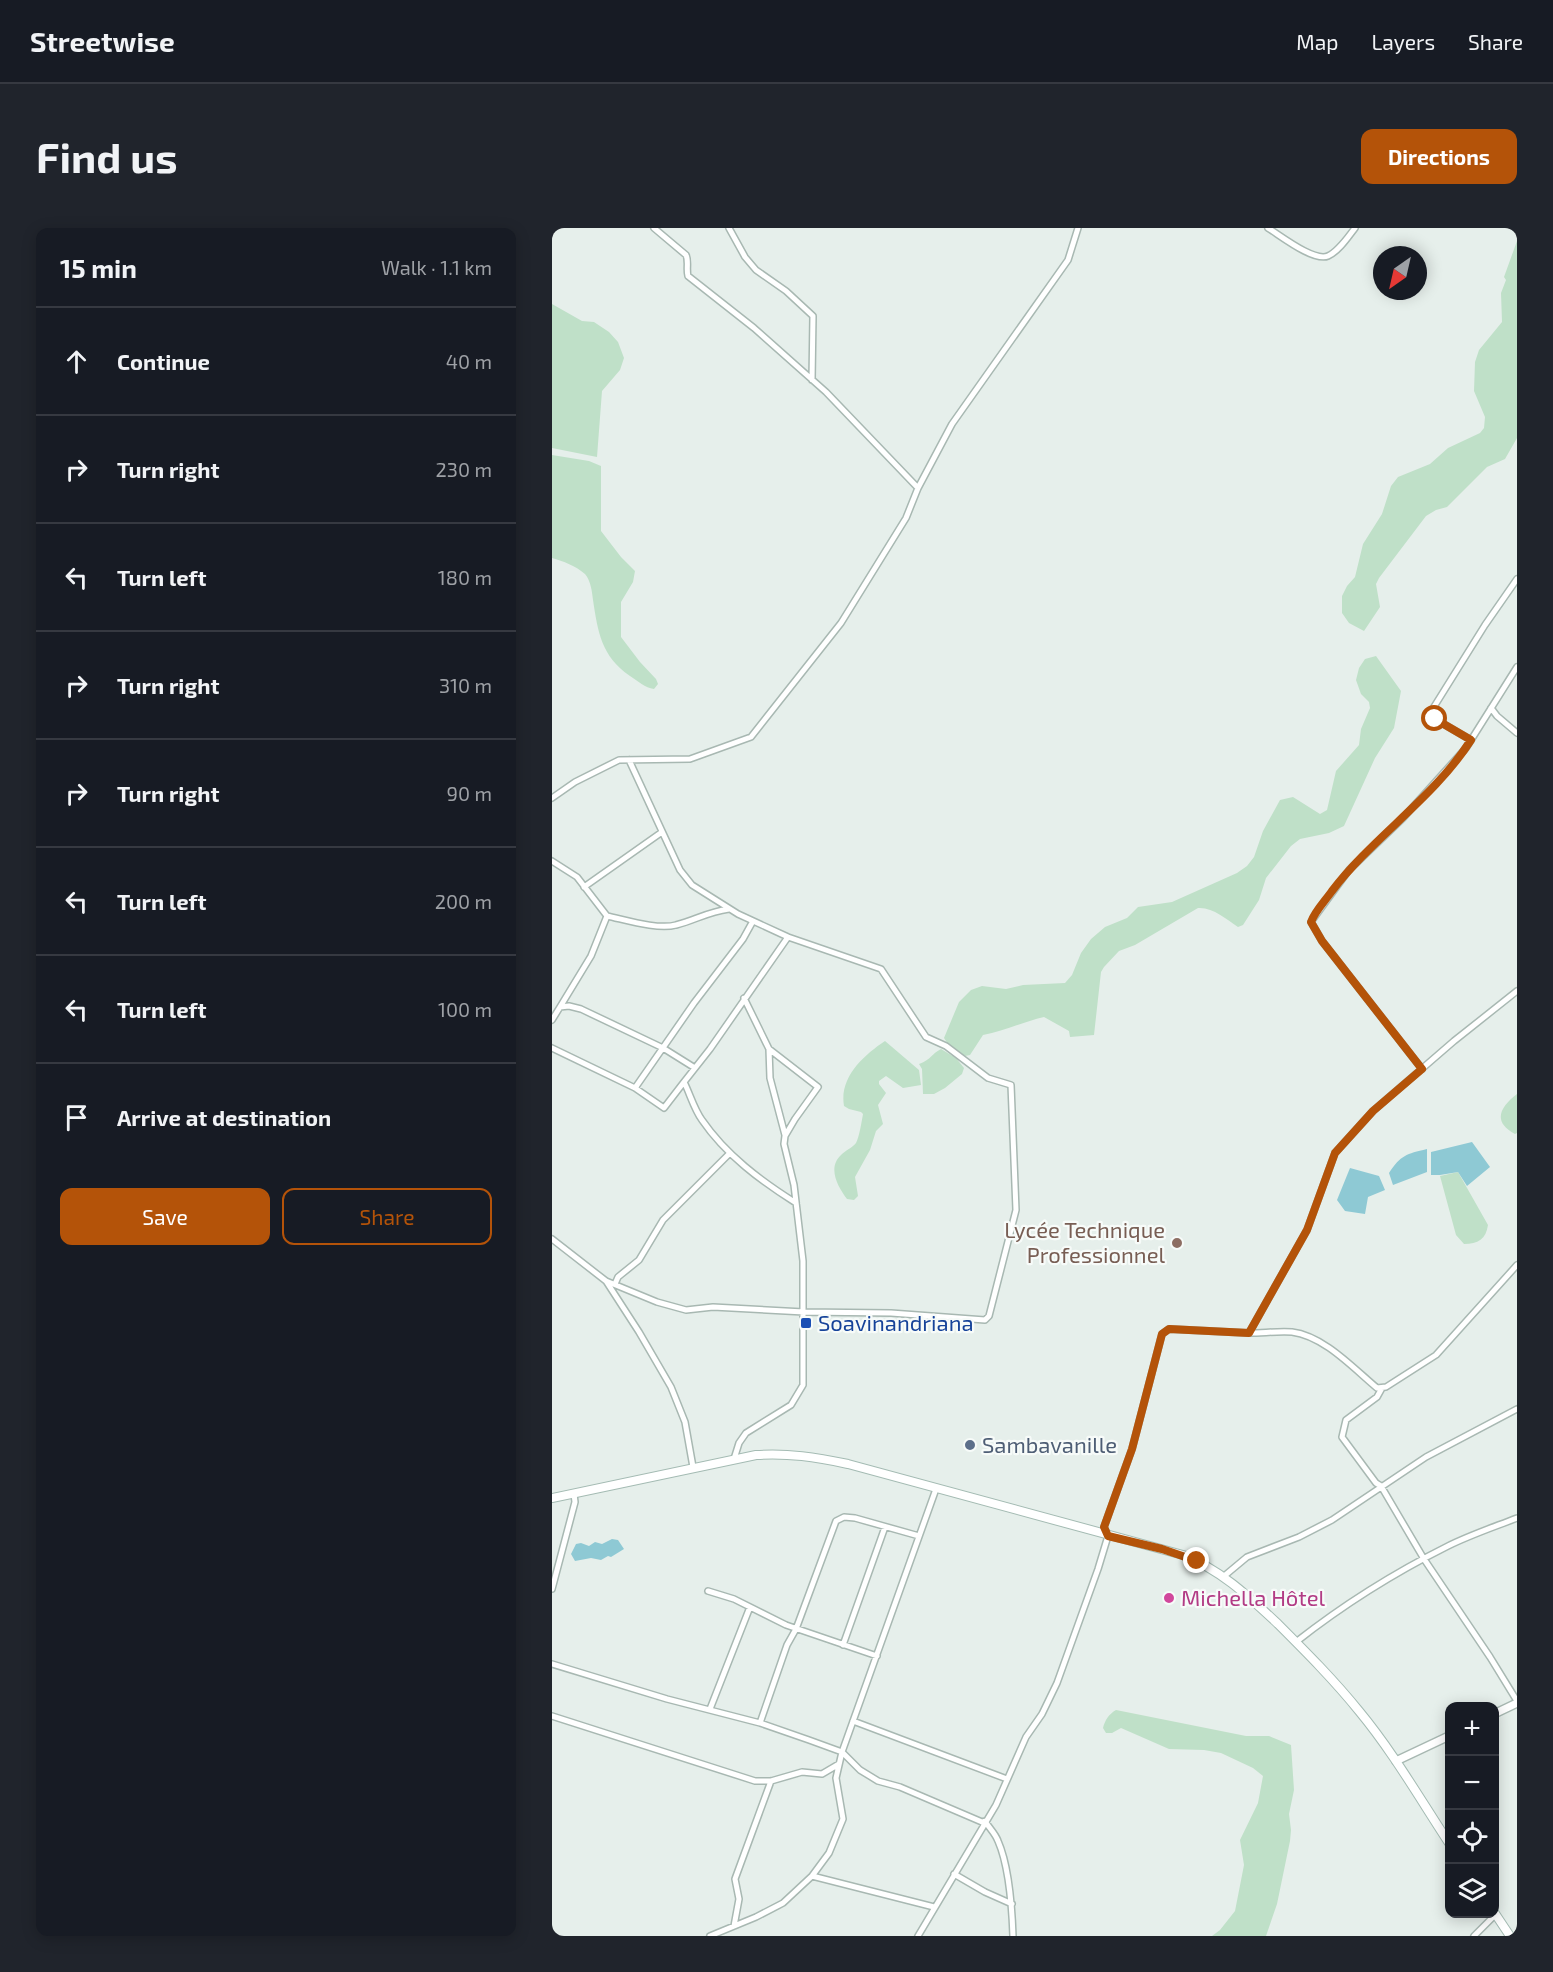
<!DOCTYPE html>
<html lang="en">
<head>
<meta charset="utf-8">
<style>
  :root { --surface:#171b24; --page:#20242c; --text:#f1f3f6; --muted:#9ea1a6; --line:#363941; --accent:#b45309 }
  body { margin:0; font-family:"Exo 2",sans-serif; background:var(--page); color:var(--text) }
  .controls { position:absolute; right:18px; bottom:18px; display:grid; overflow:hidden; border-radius:12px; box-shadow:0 3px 15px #0003 }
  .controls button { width:54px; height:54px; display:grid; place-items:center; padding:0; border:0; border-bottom:2px solid var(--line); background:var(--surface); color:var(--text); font:30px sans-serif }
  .compass { position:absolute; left:821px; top:18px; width:54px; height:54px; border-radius:50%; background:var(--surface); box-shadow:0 3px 15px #0003; rotate:214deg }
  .stop { position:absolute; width:18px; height:18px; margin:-14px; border:4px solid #b45309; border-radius:50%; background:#fff }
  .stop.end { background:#b45309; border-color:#fff; box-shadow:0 2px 6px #0008 }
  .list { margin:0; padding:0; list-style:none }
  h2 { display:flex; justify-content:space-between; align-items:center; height:78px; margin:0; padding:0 24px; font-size:26px }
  h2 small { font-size:20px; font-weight:400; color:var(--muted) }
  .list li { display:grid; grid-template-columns:39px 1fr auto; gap:18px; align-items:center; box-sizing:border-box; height:108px; padding:0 24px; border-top:2px solid var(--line) }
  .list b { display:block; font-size:22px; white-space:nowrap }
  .list em { font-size:20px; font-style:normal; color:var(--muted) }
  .actions { display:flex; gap:12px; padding:18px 24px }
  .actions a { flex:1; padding:14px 0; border:2px solid var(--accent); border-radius:12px; text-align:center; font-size:21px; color:var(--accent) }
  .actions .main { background:var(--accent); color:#fff }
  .icon { flex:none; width:33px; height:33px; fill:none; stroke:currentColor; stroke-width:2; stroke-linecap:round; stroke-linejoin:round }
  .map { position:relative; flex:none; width:965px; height:1708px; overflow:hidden; border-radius:12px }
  header { display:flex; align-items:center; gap:36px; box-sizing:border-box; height:84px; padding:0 30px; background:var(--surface); border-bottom:2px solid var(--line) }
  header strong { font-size:28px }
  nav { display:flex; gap:33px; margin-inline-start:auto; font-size:21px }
  .intro { display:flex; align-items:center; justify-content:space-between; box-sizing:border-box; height:144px; padding:0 36px }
  h1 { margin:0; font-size:42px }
  .button { padding:15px 27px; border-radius:12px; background:var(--accent); color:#fff; font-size:21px; font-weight:700 }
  main { display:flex; gap:36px; padding:0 36px }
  aside { flex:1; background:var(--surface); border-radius:12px; box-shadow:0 3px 15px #0003 }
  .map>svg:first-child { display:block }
  .green { fill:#bfe0c8 }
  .water { fill:#8ec9d4 }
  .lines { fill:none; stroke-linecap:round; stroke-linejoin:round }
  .minor-casing { stroke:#a8b8b2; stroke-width:8 }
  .tertiary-casing { stroke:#a8b8b2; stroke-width:10 }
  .secondary-casing { stroke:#a4bbb3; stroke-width:10 }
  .minor { stroke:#fff; stroke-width:5 }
  .tertiary { stroke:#fff; stroke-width:7 }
  .secondary { stroke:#fff; stroke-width:8 }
  .route { stroke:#b45309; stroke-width:8 }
  .education-dot { fill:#8d6e63; stroke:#f7fbf9; stroke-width:2 }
  .transit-dot { fill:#1a4fb4; stroke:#f7fbf9; stroke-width:2 }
  .service-dot { fill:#5c6f8a; stroke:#f7fbf9; stroke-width:2 }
  .hotel-dot { fill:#d1479c; stroke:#f7fbf9; stroke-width:2 }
  .labels { text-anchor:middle; stroke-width:4.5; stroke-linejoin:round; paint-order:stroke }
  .education-label { font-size:22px; fill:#785e54; stroke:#f7fbf9; text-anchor:end }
  .transit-label { font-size:22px; fill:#164399; stroke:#f7fbf9; text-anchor:start }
  .service-label { font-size:22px; fill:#4e5e75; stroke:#f7fbf9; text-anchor:start }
  .hotel-label { font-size:22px; fill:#b23c85; stroke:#f7fbf9; text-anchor:start }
</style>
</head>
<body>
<header>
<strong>Streetwise</strong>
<nav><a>Map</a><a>Layers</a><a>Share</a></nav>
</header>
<div class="intro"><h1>Find us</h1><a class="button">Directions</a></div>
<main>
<aside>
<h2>15 min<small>Walk · 1.1 km</small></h2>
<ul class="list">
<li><svg class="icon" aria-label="ahead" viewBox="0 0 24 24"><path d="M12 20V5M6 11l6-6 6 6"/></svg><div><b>Continue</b></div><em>40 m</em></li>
<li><svg class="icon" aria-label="right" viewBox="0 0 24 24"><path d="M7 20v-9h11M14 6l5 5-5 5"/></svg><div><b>Turn right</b></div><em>230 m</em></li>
<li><svg class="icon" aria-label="left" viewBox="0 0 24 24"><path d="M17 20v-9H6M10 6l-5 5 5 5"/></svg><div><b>Turn left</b></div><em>180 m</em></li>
<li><svg class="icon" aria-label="right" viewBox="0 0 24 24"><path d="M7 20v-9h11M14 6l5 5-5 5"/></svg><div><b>Turn right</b></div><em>310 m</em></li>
<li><svg class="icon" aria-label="right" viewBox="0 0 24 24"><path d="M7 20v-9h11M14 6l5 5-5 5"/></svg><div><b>Turn right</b></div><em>90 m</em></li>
<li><svg class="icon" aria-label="left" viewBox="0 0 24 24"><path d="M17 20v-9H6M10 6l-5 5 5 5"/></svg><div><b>Turn left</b></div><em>200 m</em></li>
<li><svg class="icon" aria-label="left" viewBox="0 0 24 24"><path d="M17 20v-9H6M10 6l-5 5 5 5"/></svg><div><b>Turn left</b></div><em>100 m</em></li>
<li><svg class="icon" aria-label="arrive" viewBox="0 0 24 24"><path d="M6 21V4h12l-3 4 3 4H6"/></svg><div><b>Arrive at destination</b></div></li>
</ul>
<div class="actions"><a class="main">Save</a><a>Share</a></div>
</aside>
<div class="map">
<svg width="965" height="1708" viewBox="0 0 965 1708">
  <rect width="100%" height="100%" fill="#e6efeb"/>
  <path class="green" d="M965 13V210L953 231 935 239 895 279 884 282 874 288 827 350 824 356 828 379 812 403 797 395 790 385V368L795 358 803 349 811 316 830 286 839 258 846 249 878 236 896 220 928 205 932 200 933 189 922 163 923 134 927 122 950 94 949 65 954 52 952 49Z
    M0 76 30 93 42 94 57 104 66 114 72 130 68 142 50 163 45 229 0 220Z
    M0 227 37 233 49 238V303L69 329 83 343 81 354 69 374V409L88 434 104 451 106 456 102 461C93 460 86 453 78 448 49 428 46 404 41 372 40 364 39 353 33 346 24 338 11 333 0 330Z
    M824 428 849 463 842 500 823 530 792 598 777 605 748 611 739 618 714 650 707 672 691 697 686 699C674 691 661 679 646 680L583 717 567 723 552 739 549 744 542 807 518 809 517 803 492 789C471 794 452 803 431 807L418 827 413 828 398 819 392 810 407 774 419 762 430 758 454 761 471 757 513 755 520 747 529 725 539 711 553 699 575 690 586 679 620 674 685 645 695 638 702 629 711 603 728 572 741 569 768 586 775 582 784 543 807 517 809 501 818 480 817 474 809 466 804 452 807 440 813 431Z
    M333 813 367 842 369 857 351 860 334 848 327 853V856L334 865 326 877 331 896 324 903 318 922 303 949 306 968 302 972 295 971C286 959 275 940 289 927 294 922 300 920 304 915 307 910 310 892 311 886L309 884 297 881 292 878C287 849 312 827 333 813Z
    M389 821 404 830 412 840 410 846 393 860 382 866H371L370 841 367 836C380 831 379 826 389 821Z
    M965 866V905L963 906C940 894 948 879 965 866Z
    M906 944 936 997C934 1011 926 1016 912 1016L904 1007 888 948Z
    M564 1482 694 1508H717L739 1517 742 1562 737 1586 739 1602 738 1613 725 1676 714 1708H660L668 1702 683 1683 692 1637 688 1612 706 1575 711 1548 701 1540 669 1525 652 1522 617 1521 569 1500 560 1505H554L551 1500C553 1492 557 1486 564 1482Z"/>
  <path class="water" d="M920 914 938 939 915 958 906 944 888 947H879V924Z
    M875 921V944L841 957 837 945C849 927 854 926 875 921Z
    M798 940 827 948 833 962 816 969 813 986 793 983 785 972Z
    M60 1311 66 1312 72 1321 59 1329 56 1328 49 1332 39 1330 23 1333 19 1326 24 1316 29 1315 37 1318 43 1314 50 1316Z"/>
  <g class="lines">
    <defs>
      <path id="minor" d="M102 0 134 27C137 33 134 41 136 48L202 100 274 164 366 260
        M177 0 193 29 204 42 234 63 261 88 260 152
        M716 0C729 8 762 34 776 28 787 23 796 9 803 0
        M939 480 945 488 965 505
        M919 512 883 491 880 482 933 397 965 351
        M0 570 23 554 67 532 138 531 199 509 289 395 354 290 366 260 400 196 516 32 526 0
        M0 633 25 649 55 688C74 692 106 702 124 697 144 692 155 684 177 681
        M32 659 110 604
        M236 709 158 821 132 854C138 866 142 881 150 892 174 927 209 953 244 975
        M8 779 39 728 55 688
        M0 792 8 779 17 778 29 781 111 820 143 840
        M0 820 83 860 112 880 132 854
        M217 821 218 850 233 907
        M870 841 770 713 759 694 797 642 851 590 914 520 965 439
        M83 860 142 775 191 711 201 693
        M0 1011 54 1053 87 1104 119 1159 133 1194 141 1239
        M54 1053 105 1074 134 1082 161 1079 252 1084 339 1085 433 1092 437 1088 464 982 459 857 436 850 394 818 374 809 329 741 236 709 186 686 140 657 128 642 77 532
        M63 1056 66 1049 87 1032 111 992 178 925
        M698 1105C711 1105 726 1103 740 1104 772 1108 801 1140 825 1160L834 1159 884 1127 965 1037
        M830 1160 825 1169 794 1192 790 1209 824 1255 829 1258 872 1331 938 1429 965 1473
        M182 1231 187 1215 194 1205 239 1177 251 1157V1033L242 957 232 916 233 908 243 891 266 859 217 821 192 770
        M671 1349 695 1329 747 1309 780 1292 874 1229 965 1181
        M0 1361 23 1274 22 1266
        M156 1363 182 1371 234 1397 325 1428
        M744 1414C791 1377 842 1345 896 1318 918 1307 942 1299 965 1290
        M291 1417 333 1299
        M0 1436 115 1471 208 1495 257 1512 290 1524 308 1542 326 1553 348 1559 430 1594 433 1593C437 1600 443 1605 446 1613 457 1638 460 1680 461 1708
        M158 1481 198 1379
        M0 1488 203 1553H219L250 1544 270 1546 287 1536
        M301 1493 455 1551
        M208 1495 235 1417 244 1401 284 1293 292 1289 303 1290 367 1308
        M402 1646 433 1664 460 1676
        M260 1648 382 1679
        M182 1698 187 1671 183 1651 219 1553
        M158 1708 204 1689 231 1675 260 1648 277 1625 291 1591 284 1550 290 1524 384 1261
        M366 1708 444 1577 474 1509 490 1486 505 1455 546 1341 556 1308 552 1299 580 1221 610 1106 617 1101 697 1105 755 1002 783 925 821 883 902 813 965 763
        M922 1708 944 1686"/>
      <path id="tertiary" d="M942 1486 965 1475
        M844 1533 897 1508"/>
      <path id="secondary" d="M0 1270 204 1227C237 1225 263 1229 296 1236L631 1327C669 1342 696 1368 726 1396 754 1424 782 1452 807 1483 841 1524 868 1571 897 1615
        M942 1684 958 1708"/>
    </defs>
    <use href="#minor" class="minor-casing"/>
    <use href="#tertiary" class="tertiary-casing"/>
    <use href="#secondary" class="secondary-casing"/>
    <use href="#minor" class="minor"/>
    <use href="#tertiary" class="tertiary"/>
    <use href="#secondary" class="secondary"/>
  </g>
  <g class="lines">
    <path class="route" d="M645 1333 610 1321 556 1308 552 1299 580 1221 610 1106 617 1101 697 1105 755 1002 783 925 821 883 870 841 770 713 759 694C763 683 773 673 780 663 821 609 882 570 919 512L883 491"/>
  </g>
  <circle class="education-dot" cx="625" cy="1015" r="6"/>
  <rect class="transit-dot" x="248" y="1089" width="12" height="12" rx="3"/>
  <circle class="service-dot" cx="418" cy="1217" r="6"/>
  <circle class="hotel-dot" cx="617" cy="1370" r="6"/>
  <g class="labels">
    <g class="education-label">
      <text x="613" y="1010">Lycée Technique<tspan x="613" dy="25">Professionnel</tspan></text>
    </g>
    <g class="transit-label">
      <text x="266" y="1103">Soavinandriana</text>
    </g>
    <g class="service-label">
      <text x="430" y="1225">Sambavanille</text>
    </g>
    <g class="hotel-label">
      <text x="629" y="1378">Michella Hôtel</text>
    </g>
  </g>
</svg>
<div class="controls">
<button>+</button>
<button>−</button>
<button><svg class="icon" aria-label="locate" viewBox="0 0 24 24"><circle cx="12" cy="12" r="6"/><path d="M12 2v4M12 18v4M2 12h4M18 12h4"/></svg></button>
<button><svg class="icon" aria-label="layers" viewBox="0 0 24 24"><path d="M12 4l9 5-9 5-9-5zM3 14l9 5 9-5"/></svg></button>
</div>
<svg class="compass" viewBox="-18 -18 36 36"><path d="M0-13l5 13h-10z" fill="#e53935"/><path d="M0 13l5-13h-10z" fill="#9ea1a6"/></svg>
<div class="stop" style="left:883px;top:491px"></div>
<div class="stop end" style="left:645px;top:1333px"></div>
</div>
</main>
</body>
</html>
